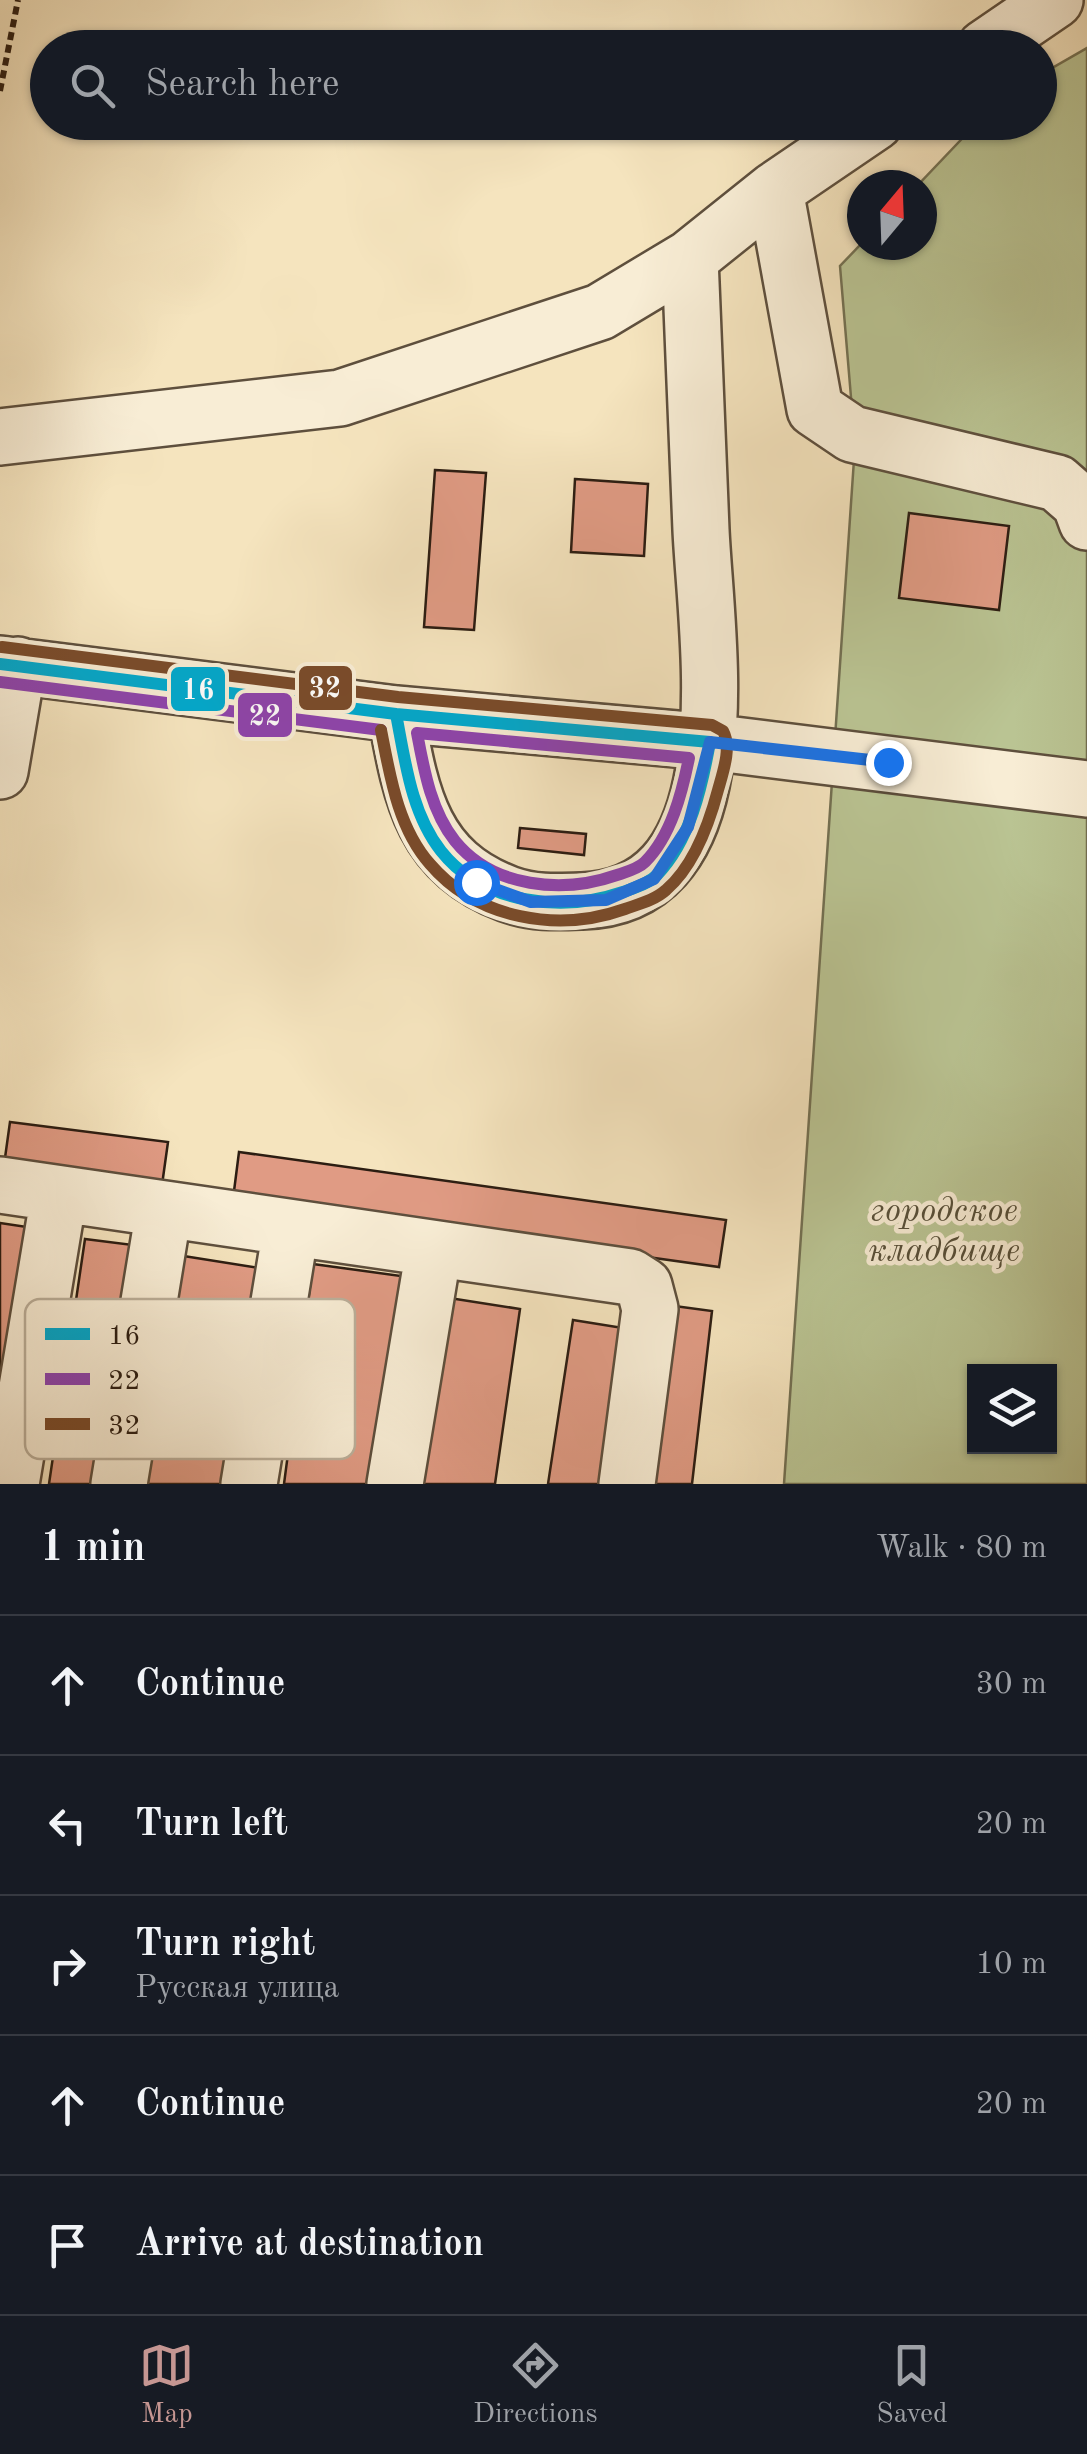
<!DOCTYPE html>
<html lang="en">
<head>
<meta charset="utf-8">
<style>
  :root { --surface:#171b24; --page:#20242c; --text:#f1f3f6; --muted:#9ea1a6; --line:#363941; --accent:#c59692 }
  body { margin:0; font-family:"Old Standard TT",serif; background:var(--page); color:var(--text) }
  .controls { position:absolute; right:30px; bottom:30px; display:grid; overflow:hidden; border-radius:0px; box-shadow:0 2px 8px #0004 }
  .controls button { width:90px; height:90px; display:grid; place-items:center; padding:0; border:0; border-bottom:2px solid var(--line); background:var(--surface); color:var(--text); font:50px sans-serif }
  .compass { position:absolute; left:847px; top:170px; width:90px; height:90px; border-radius:50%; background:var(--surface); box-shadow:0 2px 8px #0004; rotate:19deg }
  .stop { position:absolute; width:30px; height:30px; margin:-22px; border:8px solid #1a73e8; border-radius:50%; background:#fff }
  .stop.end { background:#1a73e8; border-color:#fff; box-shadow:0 2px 10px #0008 }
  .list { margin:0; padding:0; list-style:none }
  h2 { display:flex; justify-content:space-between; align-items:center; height:130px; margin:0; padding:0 40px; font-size:42px }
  h2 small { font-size:32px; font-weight:400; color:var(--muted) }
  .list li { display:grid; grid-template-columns:65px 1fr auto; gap:30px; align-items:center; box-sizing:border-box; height:140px; padding:0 40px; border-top:2px solid var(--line) }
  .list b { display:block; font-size:38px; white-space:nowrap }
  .list p { margin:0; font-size:32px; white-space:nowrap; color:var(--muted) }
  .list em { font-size:32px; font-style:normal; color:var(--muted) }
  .icon { flex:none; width:55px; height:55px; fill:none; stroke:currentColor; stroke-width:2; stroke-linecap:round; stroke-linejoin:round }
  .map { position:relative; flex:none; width:1087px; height:1484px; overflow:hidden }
  .search { position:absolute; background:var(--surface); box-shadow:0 2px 8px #0004; left:30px; right:30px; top:30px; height:110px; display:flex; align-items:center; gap:25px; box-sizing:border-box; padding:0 35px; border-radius:55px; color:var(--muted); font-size:38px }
  .sheet { height:830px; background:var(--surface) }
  nav { display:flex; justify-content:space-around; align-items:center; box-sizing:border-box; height:140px; border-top:2px solid var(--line); background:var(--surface); font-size:28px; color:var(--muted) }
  nav a { display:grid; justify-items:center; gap:5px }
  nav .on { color:var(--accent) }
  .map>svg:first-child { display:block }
  .green { fill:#bac493; stroke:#737052; stroke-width:2.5; fill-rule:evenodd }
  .building { fill:#e09b84; stroke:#2c1d12; stroke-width:2.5 }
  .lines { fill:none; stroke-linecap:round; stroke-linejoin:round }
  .minor-casing { stroke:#5e4f3d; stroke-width:60 }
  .path { stroke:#2c1d12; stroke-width:6; stroke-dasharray:8 5; stroke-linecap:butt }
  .minor { stroke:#f8edd5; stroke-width:55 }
  .bus-1-casing { stroke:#f8edd5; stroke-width:20 }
  .bus-2-casing { stroke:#f8edd5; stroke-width:20 }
  .bus-3-casing { stroke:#f8edd5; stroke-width:20 }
  .bus-1 { stroke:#00a9ce; stroke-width:12 }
  .bus-2 { stroke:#8e44ad; stroke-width:12 }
  .bus-3 { stroke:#7a4b2a; stroke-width:12 }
  .route { stroke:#1a73e8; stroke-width:12 }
  .labels { text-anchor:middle; stroke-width:9; stroke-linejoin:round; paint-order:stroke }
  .park-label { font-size:35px; font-style:italic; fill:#574f39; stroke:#f8edd5 }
  .key { fill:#f8edd5; stroke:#bbaf9a; stroke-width:2.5 }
  .key-label { font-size:28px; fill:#2c1d12 }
  .line-badge { stroke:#f8edd5; stroke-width:4 }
  .badge-label { font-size:28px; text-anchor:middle; font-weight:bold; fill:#fff }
</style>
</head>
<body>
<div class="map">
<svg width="1087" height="1484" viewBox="0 0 1087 1484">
  <rect width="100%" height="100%" fill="#f5e4be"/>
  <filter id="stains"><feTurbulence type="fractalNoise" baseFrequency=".002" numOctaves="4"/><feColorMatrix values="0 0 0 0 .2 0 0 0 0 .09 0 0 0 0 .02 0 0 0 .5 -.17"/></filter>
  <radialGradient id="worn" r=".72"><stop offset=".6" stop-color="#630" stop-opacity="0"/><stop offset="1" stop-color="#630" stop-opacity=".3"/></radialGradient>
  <path class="green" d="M1087 48V1484H784L855 445 840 266 862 243 922 245V185H918L977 123 1040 122V75ZM974 1372H1050V1446H974Z"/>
  <path class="building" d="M435 470 486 473 474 630 424 627Z
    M575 479 648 484 644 556 571 552Z
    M909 513 1009 526 999 610 899 598Z
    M520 828 586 834 584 855 518 848Z
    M10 1122 168 1142 162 1185 4 1165Z
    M239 1152 726 1220 719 1267 233 1199Z
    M0 1223 27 1227 0 1406Z
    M85 1239 133 1245 97 1484H49Z
    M171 1254 259 1268 226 1484H136Z
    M313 1264 401 1276 373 1484H284Z
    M443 1297 520 1309 495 1484H417Z
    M667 1305 712 1311 692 1484H645Z
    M573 1320 623 1328 600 1484H548Z"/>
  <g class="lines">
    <defs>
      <path id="minor" d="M985 48 1055 0
        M775 190 815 409 852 434 1057 483 1080 503 1087 522
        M0 437 340 398 600 312 690 258 775 190 875 122
        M0 664 396 714 710 742 1087 789
        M396 714C411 795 422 862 508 894 533 903 555 902 582 901 749 896 706 640 701 530 698 440 694 349 690 258
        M0 771 18 665
        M0 1185 630 1277 644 1286 650 1309 627 1484
        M11 1484 59 1195
        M119 1484 164 1210
        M249 1484 291 1229
        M395 1484 434 1249"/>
    </defs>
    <use href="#minor" class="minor-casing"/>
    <path class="path" d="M0 91 18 0"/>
    <use href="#minor" class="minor"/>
    <defs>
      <path id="bus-1" d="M0 664 396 714
        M396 714 710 742C702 787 690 841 657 875 648 884 634 888 623 892 562 913 483 904 441 851 411 813 405 760 396 714Z"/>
      <path id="bus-2" d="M0 682 381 730
        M417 733 689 758C682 793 671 836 645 862 638 869 626 872 617 875 563 894 493 888 455 841 431 811 424 770 417 733Z"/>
      <path id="bus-3" d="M2 647 398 697 712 725 723 731C732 747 723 772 718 790 709 824 694 866 666 890 655 900 639 904 625 909 558 933 477 919 430 864 398 828 390 776 381 730"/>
    </defs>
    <use href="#bus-1" class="bus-1-casing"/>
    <use href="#bus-2" class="bus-2-casing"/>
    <use href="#bus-3" class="bus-3-casing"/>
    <use href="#bus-1" class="bus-1"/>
    <use href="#bus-2" class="bus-2"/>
    <use href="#bus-3" class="bus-3"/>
  </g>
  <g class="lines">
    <path class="route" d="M476 882 531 902 606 900 654 879 688 827 710 742 888 762"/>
  </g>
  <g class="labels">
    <g class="park-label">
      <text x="944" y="1221">городское<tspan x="944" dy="40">кладбище</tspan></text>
    </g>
  </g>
  <rect x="25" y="1299" width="330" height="160" rx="15" class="key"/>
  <rect x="45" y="1328" width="45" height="12" fill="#00a9ce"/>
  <rect x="45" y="1373" width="45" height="12" fill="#8e44ad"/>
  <rect x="45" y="1418" width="45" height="12" fill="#7a4b2a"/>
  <g class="key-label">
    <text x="108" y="1344">16</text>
    <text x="108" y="1389">22</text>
    <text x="108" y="1434">32</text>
  </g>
  <g class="line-badge">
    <rect x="297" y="664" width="57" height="48" rx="10" fill="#7a4b2a"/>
    <rect x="169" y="665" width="58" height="48" rx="10" fill="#00a9ce"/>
    <rect x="236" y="691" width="58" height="48" rx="10" fill="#8e44ad"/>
  </g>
  <g class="badge-label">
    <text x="325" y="697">32</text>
    <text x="198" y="699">16</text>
    <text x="265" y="725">22</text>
  </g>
  <rect width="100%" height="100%" filter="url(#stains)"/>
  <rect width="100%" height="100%" fill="url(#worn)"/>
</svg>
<div class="controls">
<button><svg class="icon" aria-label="layers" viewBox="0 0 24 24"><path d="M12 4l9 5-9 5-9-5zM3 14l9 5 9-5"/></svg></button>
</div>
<svg class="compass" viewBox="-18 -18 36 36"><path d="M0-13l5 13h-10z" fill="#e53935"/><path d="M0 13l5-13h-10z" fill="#9ea1a6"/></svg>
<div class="stop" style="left:476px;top:882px"></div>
<div class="stop end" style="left:888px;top:762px"></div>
<div class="search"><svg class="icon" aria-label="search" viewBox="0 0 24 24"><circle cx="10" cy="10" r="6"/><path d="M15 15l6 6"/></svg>Search here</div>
</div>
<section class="sheet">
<h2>1 min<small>Walk · 80 m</small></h2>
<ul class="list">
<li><svg class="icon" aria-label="ahead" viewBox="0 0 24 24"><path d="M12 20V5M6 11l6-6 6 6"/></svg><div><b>Continue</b></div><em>30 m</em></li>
<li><svg class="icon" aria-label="left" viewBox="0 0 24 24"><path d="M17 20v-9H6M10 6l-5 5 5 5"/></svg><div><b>Turn left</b></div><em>20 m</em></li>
<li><svg class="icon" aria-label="right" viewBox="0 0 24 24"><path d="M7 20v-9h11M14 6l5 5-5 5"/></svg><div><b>Turn right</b><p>Русская улица</p></div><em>10 m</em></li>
<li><svg class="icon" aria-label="ahead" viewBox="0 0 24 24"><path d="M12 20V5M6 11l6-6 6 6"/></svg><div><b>Continue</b></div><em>20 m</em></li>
<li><svg class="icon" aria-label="arrive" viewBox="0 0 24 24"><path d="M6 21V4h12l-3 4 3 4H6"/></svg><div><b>Arrive at destination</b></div></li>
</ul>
</section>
<nav>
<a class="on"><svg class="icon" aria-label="map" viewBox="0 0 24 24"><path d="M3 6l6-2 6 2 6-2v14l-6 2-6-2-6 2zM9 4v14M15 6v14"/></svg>Map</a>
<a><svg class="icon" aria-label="directions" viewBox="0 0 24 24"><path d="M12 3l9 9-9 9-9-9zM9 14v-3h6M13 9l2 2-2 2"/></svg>Directions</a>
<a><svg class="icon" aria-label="saved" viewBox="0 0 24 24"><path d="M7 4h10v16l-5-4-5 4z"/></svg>Saved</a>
</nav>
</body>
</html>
